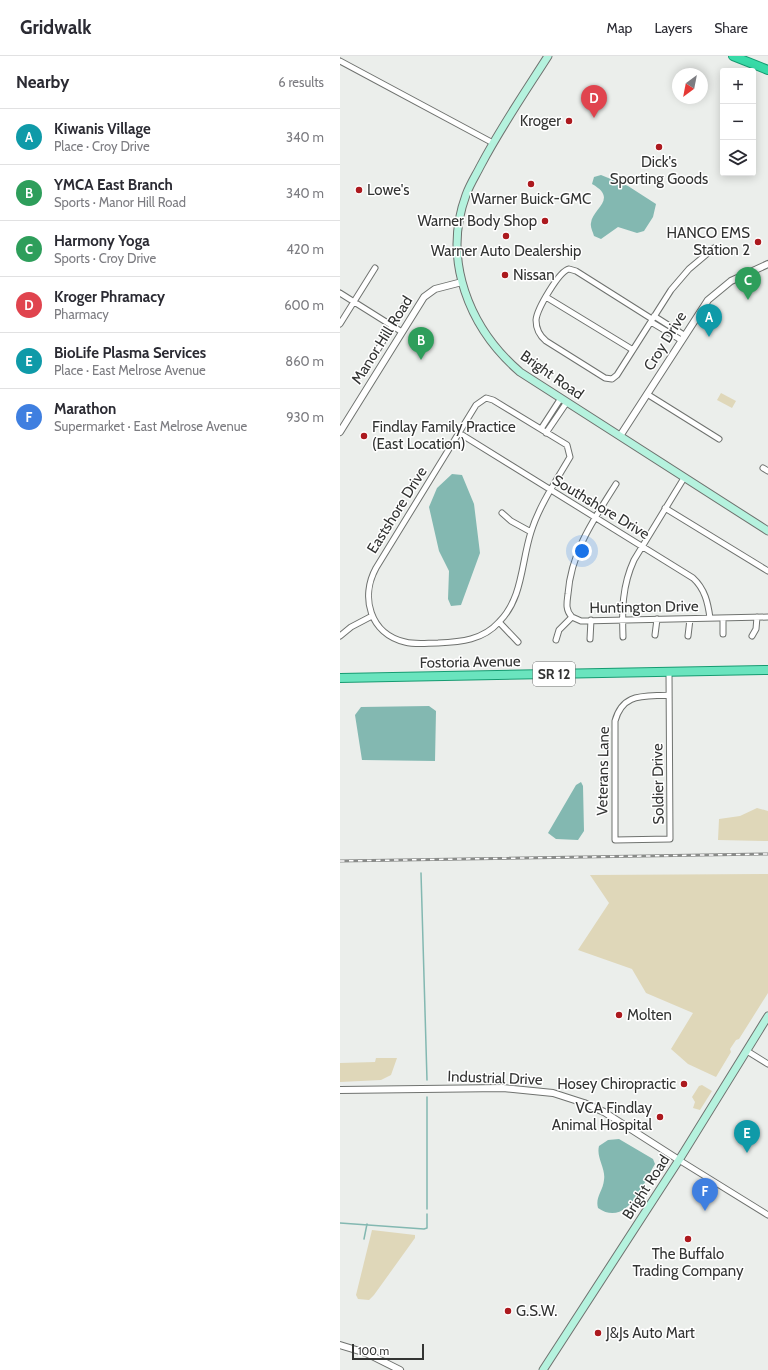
<!DOCTYPE html>
<html lang="en">
<head>
<meta charset="utf-8">
<style>
  :root { --surface:#fff; --page:#f7f7f7; --text:#2b2b33; --muted:#7c7c81; --line:#e1e1e2; --accent:#ac191e }
  body { margin:0; font-family:Cabin,sans-serif; background:var(--page); color:var(--text) }
  .controls { position:absolute; right:12px; top:12px; display:grid; overflow:hidden; border-radius:4px; box-shadow:0 2px 10px #0003 }
  .controls button { width:36px; height:36px; display:grid; place-items:center; padding:0; border:0; border-bottom:1px solid var(--line); background:var(--surface); color:var(--text); font:20px sans-serif }
  .compass { position:absolute; left:332px; top:12px; width:36px; height:36px; border-radius:50%; background:var(--surface); box-shadow:0 2px 10px #0003; rotate:212deg }
  .scale { position:absolute; left:12px; bottom:10px; width:72px; box-sizing:border-box; padding-left:4px; border:2px solid #333433; border-top:0; font-size:11px; line-height:14px; white-space:nowrap; color:#333433; -webkit-text-stroke:3px #fff; paint-order:stroke }
  .you { position:absolute; left:242px; top:495px; width:14px; height:14px; margin:-10px; border:3px solid #fff; border-radius:50%; background:#1a73e8; box-shadow:0 0 0 6px #1a73e833 }
  .badge { display:grid; place-items:center; width:26px; height:26px; border-radius:50%; background:var(--accent); color:#fff; font-size:13px; font-weight:700 }
  .pin { position:absolute; translate:-50% -33px; filter:drop-shadow(0 1px 2px #0008) }
  .pin::after { content:''; position:absolute; top:21px; width:14px; height:12px; background:inherit; clip-path:polygon(0 0,100% 0,50% 100%) }
  .list { margin:0; padding:0; list-style:none }
  h2 { display:flex; justify-content:space-between; align-items:center; height:52px; margin:0; padding:0 16px; font-size:17px }
  h2 small { font-size:13px; font-weight:400; color:var(--muted) }
  .list li { display:grid; grid-template-columns:26px 1fr auto; gap:12px; align-items:center; box-sizing:border-box; height:56px; padding:0 16px; border-top:1px solid var(--line) }
  .list b { display:block; font-size:15px; white-space:nowrap }
  .list p { margin:0; font-size:13px; white-space:nowrap; color:var(--muted) }
  .list em { font-size:13px; font-style:normal; color:var(--muted) }
  .icon { flex:none; width:22px; height:22px; fill:none; stroke:currentColor; stroke-width:2; stroke-linecap:round; stroke-linejoin:round }
  .map { position:relative; flex:none; width:428px; height:1314px; overflow:hidden }
  header { display:flex; align-items:center; gap:24px; box-sizing:border-box; height:56px; padding:0 20px; background:var(--surface); border-bottom:1px solid var(--line) }
  header strong { font-size:19px }
  nav { display:flex; gap:22px; margin-inline-start:auto; font-size:14px }
  main { display:flex }
  aside { flex:1; background:var(--surface) }
  .map>svg:first-child { display:block }
  .green { fill:#dfd7b9 }
  .water { fill:#83b8b1 }
  .lines { fill:none; stroke-linecap:round; stroke-linejoin:round }
  .stream { stroke:#83b8b1; stroke-width:1.5 }
  .minor-casing { stroke:#6f726f; stroke-width:7 }
  .tertiary-casing { stroke:#6f726f; stroke-width:8 }
  .secondary-casing { stroke:#6f726f; stroke-width:9 }
  .primary-casing { stroke:#169b71; stroke-width:10 }
  .trunk-casing { stroke:#169b71; stroke-width:10 }
  .minor { stroke:#fff; stroke-width:5 }
  .tertiary { stroke:#fff; stroke-width:6 }
  .secondary { stroke:#b5f2de; stroke-width:7 }
  .primary { stroke:#6ae4be; stroke-width:8 }
  .trunk { stroke:#38dba8; stroke-width:8 }
  .rail-casing { stroke:#898b89; stroke-width:3 }
  .rail { stroke:#fff; stroke-width:1.5; stroke-dasharray:4.5; stroke-linecap:butt }
  .poi-dot { fill:#ac191e; stroke:#fff; stroke-width:1.5 }
  .labels { text-anchor:middle; stroke-width:3; stroke-linejoin:round; paint-order:stroke }
  .shield { fill:#fff; stroke:#707170; stroke-width:1 }
  .shield-label { font-size:14px; font-weight:bold; fill:#333433 }
  .poi-label { font-size:15px; fill:#333433; stroke:#fff; text-anchor:start }
  .street-label { font-size:15px; fill:#333433; stroke:#fff }
</style>
</head>
<body>
<header>
<strong>Gridwalk</strong>
<nav><a>Map</a><a>Layers</a><a>Share</a></nav>
</header>
<main>
<aside>
<h2>Nearby<small>6 results</small></h2>
<ul class="list">
<li><span class="badge" style="background:#0f9aa8">A</span><div><b>Kiwanis Village</b><p>Place · Croy Drive</p></div><em>340 m</em></li>
<li><span class="badge" style="background:#2e9e5b">B</span><div><b>YMCA East Branch</b><p>Sports · Manor Hill Road</p></div><em>340 m</em></li>
<li><span class="badge" style="background:#2e9e5b">C</span><div><b>Harmony Yoga</b><p>Sports · Croy Drive</p></div><em>420 m</em></li>
<li><span class="badge" style="background:#e0444e">D</span><div><b>Kroger Phramacy</b><p>Pharmacy</p></div><em>600 m</em></li>
<li><span class="badge" style="background:#0f9aa8">E</span><div><b>BioLife Plasma Services</b><p>Place · East Melrose Avenue</p></div><em>860 m</em></li>
<li><span class="badge" style="background:#3f7fe0">F</span><div><b>Marathon</b><p>Supermarket · East Melrose Avenue</p></div><em>930 m</em></li>
</ul>
</aside>
<div class="map">
<svg width="428" height="1314" viewBox="0 0 428 1314">
  <rect width="100%" height="100%" fill="#ebeeeb"/>
  <path class="green" d="M381 337 396 345 392 352 377 344Z
    M417 752 428 755V785L378 784 379 763 400 760Z
    M428 818V937L399 983 396 984 390 993 391 996 376 1021 348 1008 331 993 353 957 306 937 292 913 238 894 269 847 250 819Z
    M36 1002H57L51 1019 41 1024 0 1026V1007L35 1006Z
    M362 1029 372 1035 360 1054 353 1052 355 1046 352 1041 359 1030Z
    M32 1174 75 1179V1182L34 1239 29 1244 18 1243 16 1239Z"/>
  <path class="water" d="M261 119 288 130 316 148 313 161 304 175 297 177 278 171 261 183 254 180C253 176 250 171 251 167 252 153 279 143 252 128L254 121Z
    M112 418 122 419 134 448 140 497 121 549 111 550 108 543 109 515 99 495 89 451 97 432Z
    M89 650 96 655 95 705 22 704 15 659 21 651Z
    M241 726 243 730 244 775 238 784 216 783 208 777 236 729Z
    M279 1083 313 1103 315 1108C303 1128 287 1172 258 1152 255 1141 263 1135 264 1124 266 1112 256 1102 259 1090L268 1084Z"/>
  <g class="lines">
    <path class="stream" d="M81 817 87 1024
      M87 1153V1041
      M0 1167 84 1173 87 1172V1158
      M24 1183 27 1168"/>
    <defs>
      <path id="minor" d="M0 5 153 87
        M0 237 62 276
        M206 241 293 294
        M314 260 344 279
        M312 263 236 215 229 213C219 215 197 253 196 264 196 272 200 280 206 285L265 322 272 323 277 319 331 234 349 213 374 192
        M311 266 341 284
        M0 268 35 212
        M34 300 67 245
        M307 338 379 383
        M146 342 153 344 227 389 230 401C216 425 199 450 191 476 181 507 183 542 159 566 143 584 121 586 98 587 87 587 76 589 65 586 30 578 20 541 36 512L136 349Z
        M201 373 221 342
        M119 377 353 522C365 533 368 547 370 562
        M206 377 227 346
        M423 412 428 415
        M276 428C254 463 231 496 228 538 227 546 225 554 232 561L241 565 428 561
        M325 452 428 515
        M162 457 171 465 191 476
        M159 566 178 586
        M383 578V562
        M315 579 317 563
        M0 580 11 571 32 560
        M348 580 350 563
        M412 580 416 573 417 561
        M283 581C282 554 282 530 294 504L344 422
        M250 583 251 564
        M216 584 219 574 232 561
        M329 616 330 783 275 784V665C283 636 304 641 329 639
        M407 995 428 1008
        M339 1104 428 1159"/>
      <path id="tertiary" d="M0 376 84 241 95 233 122 226
        M280 380 368 244 391 225 428 208
        M0 1034 163 1032 213 1037 244 1047 264 1056 339 1104
        M0 1289 26 1297 60 1314"/>
      <path id="secondary" d="M208 0C185 36 161 71 141 109 136 119 130 128 126 139 102 204 129 272 180 316L428 475
        M203 1314 339 1104 428 960"/>
      <path id="primary" d="M0 622 428 614"/>
      <path id="trunk" d="M393 0 428 14"/>
    </defs>
    <use href="#minor" class="minor-casing"/>
    <use href="#tertiary" class="tertiary-casing"/>
    <use href="#secondary" class="secondary-casing"/>
    <use href="#primary" class="primary-casing"/>
    <use href="#trunk" class="trunk-casing"/>
    <use href="#minor" class="minor"/>
    <use href="#tertiary" class="tertiary"/>
    <use href="#secondary" class="secondary"/>
    <use href="#primary" class="primary"/>
    <use href="#trunk" class="trunk"/>
    <defs>
      <path id="rail" d="M0 805 428 798"/>
    </defs>
    <use href="#rail" class="rail-casing"/>
    <use href="#rail" class="rail"/>
  </g>
  <g class="poi-dot">
    <circle cx="229" cy="65" r="4"/>
    <circle cx="319" cy="91" r="4"/>
    <circle cx="191" cy="128" r="4"/>
    <circle cx="19" cy="134" r="4"/>
    <circle cx="205" cy="165" r="4"/>
    <circle cx="166" cy="180" r="4"/>
    <circle cx="418" cy="186" r="4"/>
    <circle cx="165" cy="219" r="4"/>
    <circle cx="24" cy="380" r="4"/>
    <circle cx="279" cy="959" r="4"/>
    <circle cx="344" cy="1028" r="4"/>
    <circle cx="320" cy="1061" r="4"/>
    <circle cx="348" cy="1183" r="4"/>
    <circle cx="168" cy="1255" r="4"/>
    <circle cx="258" cy="1277" r="4"/>
  </g>
  <g class="labels">
    <rect class="shield" x="193" y="606" width="42" height="24" rx="3"/>
    <g class="shield-label">
      <text x="214" y="623">SR 12</text>
    </g>
    <g class="poi-label">
      <text x="221" y="70" text-anchor="end">Kroger</text>
      <text x="319" y="111" text-anchor="middle">Dick's<tspan x="319" dy="17">Sporting Goods</tspan></text>
      <text x="27" y="139">Lowe's</text>
      <text x="191" y="148" text-anchor="middle">Warner Buick-GMC</text>
      <text x="197" y="170" text-anchor="end">Warner Body Shop</text>
      <text x="410" y="182" text-anchor="end">HANCO EMS<tspan x="410" dy="17">Station 2</tspan></text>
      <text x="166" y="200" text-anchor="middle">Warner Auto Dealership</text>
      <text x="173" y="224">Nissan</text>
      <text x="32" y="376">Findlay Family Practice<tspan x="32" dy="17">(East Location)</tspan></text>
      <text x="287" y="964">Molten</text>
      <text x="336" y="1033" text-anchor="end">Hosey Chiropractic</text>
      <text x="312" y="1057" text-anchor="end">VCA Findlay<tspan x="312" dy="17">Animal Hospital</tspan></text>
      <text x="348" y="1203" text-anchor="middle">The Buffalo<tspan x="348" dy="17">Trading Company</tspan></text>
      <text x="176" y="1260">G.S.W.</text>
      <text x="266" y="1282">J&amp;Js Auto Mart</text>
    </g>
    <g class="street-label">
      <text transform="translate(42 284) rotate(-58)" y="5">Manor Hill Road</text>
      <text transform="translate(325 285) rotate(-58)" y="5">Croy Drive</text>
      <text transform="translate(212 319) rotate(35)" y="5">Bright Road</text>
      <text transform="translate(261 451) rotate(31)" y="5">Southshore Drive</text>
      <text transform="translate(57 454) rotate(-58)" y="5">Eastshore Drive</text>
      <text transform="translate(304 551) rotate(-1)" y="5">Huntington Drive</text>
      <text transform="translate(130 606) rotate(-1)" y="5">Fostoria Avenue</text>
      <text transform="translate(263 715) rotate(-89)" y="5">Veterans Lane</text>
      <text transform="translate(318 728) rotate(-91)" y="5">Soldier Drive</text>
      <text transform="translate(155 1022) rotate(2)" y="5">Industrial Drive</text>
      <text transform="translate(306 1131) rotate(-57)" y="5">Bright Road</text>
    </g>
  </g>
</svg>
<div class="controls">
<button>+</button>
<button>−</button>
<button><svg class="icon" aria-label="layers" viewBox="0 0 24 24"><path d="M12 4l9 5-9 5-9-5zM3 14l9 5 9-5"/></svg></button>
</div>
<svg class="compass" viewBox="-18 -18 36 36"><path d="M0-13l5 13h-10z" fill="#e53935"/><path d="M0 13l5-13h-10z" fill="#7c7c81"/></svg>
<div class="scale">100 m</div>
<div class="you"></div>
<div class="pin badge" style="left:369px;top:281px;background:#0f9aa8">A</div>
<div class="pin badge" style="left:81px;top:304px;background:#2e9e5b">B</div>
<div class="pin badge" style="left:408px;top:244px;background:#2e9e5b">C</div>
<div class="pin badge" style="left:254px;top:62px;background:#e0444e">D</div>
<div class="pin badge" style="left:407px;top:1097px;background:#0f9aa8">E</div>
<div class="pin badge" style="left:365px;top:1155px;background:#3f7fe0">F</div>
</div>
</main>
</body>
</html>
